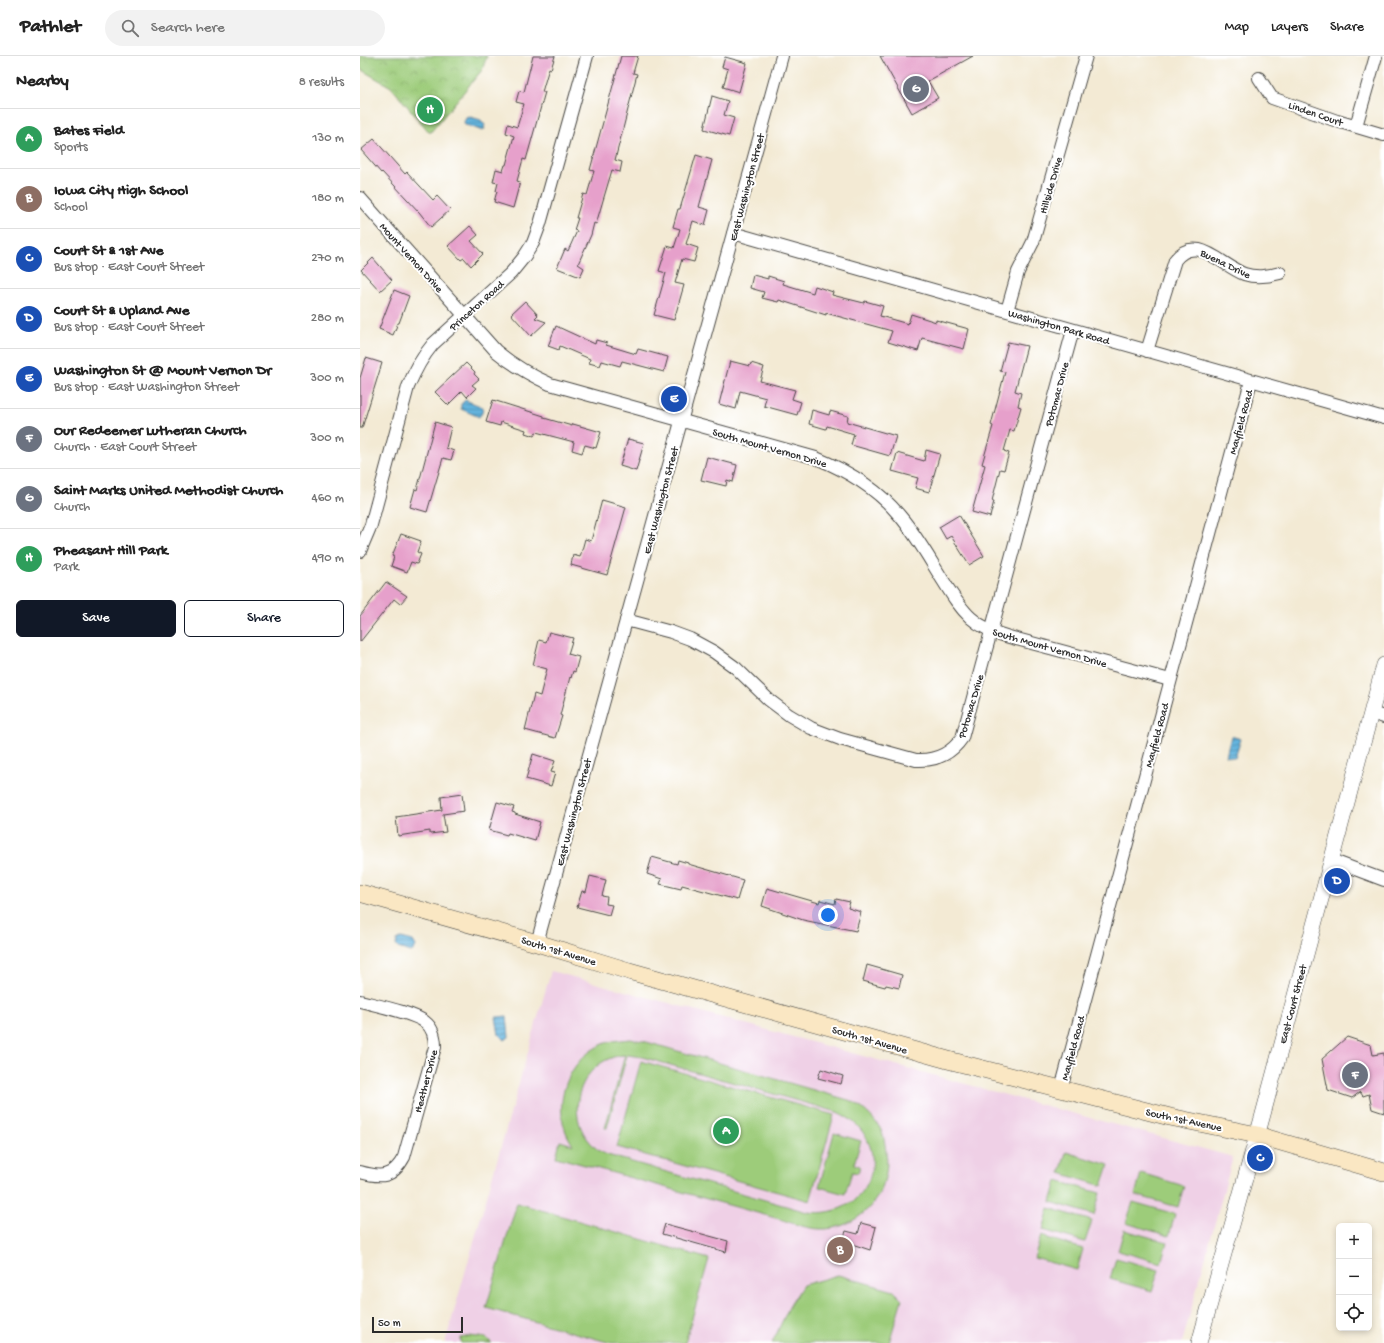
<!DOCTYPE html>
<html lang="en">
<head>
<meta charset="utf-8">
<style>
  :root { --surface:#fff; --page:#f2f2f2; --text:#222; --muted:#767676; --line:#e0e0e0; --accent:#111827 }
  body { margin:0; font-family:"Gochi Hand",sans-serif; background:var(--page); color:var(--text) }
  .controls { position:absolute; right:12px; bottom:12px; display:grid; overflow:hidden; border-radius:6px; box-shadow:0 2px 6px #0003 }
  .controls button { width:36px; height:36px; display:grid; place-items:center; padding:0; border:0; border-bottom:1px solid var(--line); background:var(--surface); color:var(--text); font:20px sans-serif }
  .scale { position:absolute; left:12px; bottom:10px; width:91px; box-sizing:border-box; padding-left:4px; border:2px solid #2b2b2b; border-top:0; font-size:11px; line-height:14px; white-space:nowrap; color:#2b2b2b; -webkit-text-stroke:3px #fff; paint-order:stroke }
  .you { position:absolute; left:468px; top:859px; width:14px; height:14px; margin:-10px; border:3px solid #fff; border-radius:50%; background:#1a73e8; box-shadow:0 0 0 6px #1a73e833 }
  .badge { display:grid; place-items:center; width:26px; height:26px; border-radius:50%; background:var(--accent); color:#fff; font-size:13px; font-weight:700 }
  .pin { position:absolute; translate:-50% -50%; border:2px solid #fff; box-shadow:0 1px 4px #0006 }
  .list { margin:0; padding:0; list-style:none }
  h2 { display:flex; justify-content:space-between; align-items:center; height:52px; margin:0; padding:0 16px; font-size:17px }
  h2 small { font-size:13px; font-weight:400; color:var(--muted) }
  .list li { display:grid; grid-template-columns:26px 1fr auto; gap:12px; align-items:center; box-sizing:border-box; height:60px; padding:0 16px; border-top:1px solid var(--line) }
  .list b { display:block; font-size:15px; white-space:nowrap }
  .list p { margin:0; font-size:13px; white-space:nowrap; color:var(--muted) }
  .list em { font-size:13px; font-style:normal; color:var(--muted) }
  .actions { display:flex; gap:8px; padding:12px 16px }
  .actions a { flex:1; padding:9px 0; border:1px solid var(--accent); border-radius:6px; text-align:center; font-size:14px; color:var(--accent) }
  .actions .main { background:var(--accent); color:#fff }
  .icon { flex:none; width:22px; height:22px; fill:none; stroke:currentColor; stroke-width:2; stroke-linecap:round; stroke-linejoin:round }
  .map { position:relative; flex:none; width:1024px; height:1287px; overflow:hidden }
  header { display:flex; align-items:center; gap:24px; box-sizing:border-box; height:56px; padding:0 20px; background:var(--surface); border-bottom:1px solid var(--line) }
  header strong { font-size:19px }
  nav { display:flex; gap:22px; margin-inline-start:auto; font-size:14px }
  .search { width:280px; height:36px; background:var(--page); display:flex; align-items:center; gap:10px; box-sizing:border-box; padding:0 14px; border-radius:22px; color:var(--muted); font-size:15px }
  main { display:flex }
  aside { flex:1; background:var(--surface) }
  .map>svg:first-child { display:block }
  .built { fill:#efd0e6 }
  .park { fill:url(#park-crowns); stroke:#647c52 }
  .pitch { fill:#9dcc7a; stroke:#647c52; fill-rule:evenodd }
  .water { fill:url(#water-rules); stroke:#477084 }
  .building { fill:#e6a0cb }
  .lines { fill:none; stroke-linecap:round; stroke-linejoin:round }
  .minor-casing { stroke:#494844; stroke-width:14 }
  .tertiary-casing { stroke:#494844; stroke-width:16 }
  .secondary-casing { stroke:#494844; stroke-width:18 }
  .minor { stroke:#fff; stroke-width:12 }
  .tertiary { stroke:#fff; stroke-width:15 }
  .secondary { stroke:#fae7c3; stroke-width:17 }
  .labels { text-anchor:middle; stroke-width:4; stroke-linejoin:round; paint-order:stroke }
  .street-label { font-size:11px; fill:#2b2b2b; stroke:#fff }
</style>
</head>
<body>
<header>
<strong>Pathlet</strong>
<div class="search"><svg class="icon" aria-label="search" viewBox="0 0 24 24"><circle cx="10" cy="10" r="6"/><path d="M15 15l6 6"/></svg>Search here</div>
<nav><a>Map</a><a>Layers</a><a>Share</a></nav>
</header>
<main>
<aside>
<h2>Nearby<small>8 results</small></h2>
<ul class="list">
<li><span class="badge" style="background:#2e9e5b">A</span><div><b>Bates Field</b><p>Sports</p></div><em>130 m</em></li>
<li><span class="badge" style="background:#8d6e63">B</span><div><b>Iowa City High School</b><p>School</p></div><em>180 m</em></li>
<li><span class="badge" style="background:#1a4fb4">C</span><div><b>Court St &amp; 1st Ave</b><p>Bus stop · East Court Street</p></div><em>270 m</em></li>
<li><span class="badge" style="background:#1a4fb4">D</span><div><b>Court St &amp; Upland Ave</b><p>Bus stop · East Court Street</p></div><em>280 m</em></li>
<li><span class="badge" style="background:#1a4fb4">E</span><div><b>Washington St @ Mount Vernon Dr</b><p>Bus stop · East Washington Street</p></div><em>300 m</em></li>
<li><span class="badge" style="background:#6b7280">F</span><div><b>Our Redeemer Lutheran Church</b><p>Church · East Court Street</p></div><em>300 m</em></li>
<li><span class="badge" style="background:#6b7280">G</span><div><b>Saint Marks United Methodist Church</b><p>Church</p></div><em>460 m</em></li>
<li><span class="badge" style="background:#2e9e5b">H</span><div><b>Pheasant Hill Park</b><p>Park</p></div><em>490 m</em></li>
</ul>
<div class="actions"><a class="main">Save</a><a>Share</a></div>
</aside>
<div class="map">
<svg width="1024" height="1287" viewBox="0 0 1024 1287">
  <defs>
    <pattern id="park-crowns" width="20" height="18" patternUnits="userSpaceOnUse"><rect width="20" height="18" fill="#9dcc7a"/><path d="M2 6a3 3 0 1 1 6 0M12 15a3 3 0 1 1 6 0" fill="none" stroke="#87af6a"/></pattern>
    <pattern id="water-rules" width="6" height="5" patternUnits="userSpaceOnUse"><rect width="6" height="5" fill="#63b4de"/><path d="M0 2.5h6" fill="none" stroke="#5293b4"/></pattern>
  </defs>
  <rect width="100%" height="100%" fill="#fff"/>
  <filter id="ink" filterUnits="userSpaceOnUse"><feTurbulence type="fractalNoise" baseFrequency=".025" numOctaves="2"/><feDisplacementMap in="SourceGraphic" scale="8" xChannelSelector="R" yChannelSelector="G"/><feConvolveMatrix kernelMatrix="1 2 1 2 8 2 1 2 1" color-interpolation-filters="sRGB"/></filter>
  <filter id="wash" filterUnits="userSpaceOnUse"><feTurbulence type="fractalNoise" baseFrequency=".012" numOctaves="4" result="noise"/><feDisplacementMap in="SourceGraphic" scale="16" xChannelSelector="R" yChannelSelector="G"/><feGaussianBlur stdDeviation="0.9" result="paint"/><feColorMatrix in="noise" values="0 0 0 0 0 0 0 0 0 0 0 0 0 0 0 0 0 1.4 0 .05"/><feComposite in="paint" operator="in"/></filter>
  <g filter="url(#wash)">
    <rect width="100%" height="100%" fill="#f3ead4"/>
    <path class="built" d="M191 915 873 1101 822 1287H85Z"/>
    <path class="park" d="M0 0H127L122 14 70 77 31 31 0 13Z"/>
    <path class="pitch" d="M270 983 283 985 492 1045C503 1052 513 1061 520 1072 524 1079 525 1088 526 1096 532 1131 508 1165 473 1172 454 1176 436 1168 419 1163L196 1101 200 1085 213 1089C188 1054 206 999 249 986 256 984 263 984 270 983ZM265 999 245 1072H247L267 999 282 1001 477 1056C538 1083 515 1165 447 1156L251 1100C244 1098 238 1095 233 1089 201 1059 221 1002 265 999Z
      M281 1005 474 1059 450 1145 257 1091Z
      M474 1077 501 1085 494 1108 500 1110 498 1117 492 1116 485 1138 459 1131Z
      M706 1096 749 1109 742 1130 700 1117Z
      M781 1117 824 1130 818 1151 775 1139Z
      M697 1125 740 1137 734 1159 691 1146Z
      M773 1146 815 1158 809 1180 766 1167Z
      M157 1147 349 1203 325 1287H251L126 1252Z
      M689 1152 732 1165 725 1186 683 1174Z
      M764 1174 807 1186 801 1207 758 1195Z
      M681 1180 723 1193 717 1214 674 1202Z
      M756 1202 799 1214 792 1235 750 1223Z
      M478 1219 534 1235 542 1243 529 1287H412L430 1249 443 1229Z
      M110 1280 126 1282 132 1287H101V1282Z"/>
    <path class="water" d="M107 60 121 64 125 69 124 71 125 73 122 75C117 73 111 70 105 69L104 66Z
      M105 344 123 351 122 357 119 361 101 353V348Z
      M871 680 881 683 875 702 866 700Z
      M41 882 53 885 56 890 54 894 51 896 38 892 36 889 37 884Z
      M147 960 149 981 145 984 139 979 136 961Z"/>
    <g id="blocks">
      <path class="building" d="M173 0H195L191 13 189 12 182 36H185L166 104 163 103 157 125 160 126 153 152 134 146 137 135H136L138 127 133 126 136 113 143 115 145 109H146L154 80 146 77 148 68 157 71 164 48 156 46 159 35 164 36Z
        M261 0H278L273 17 277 18 255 104 262 106 260 116 252 114 236 168 234 167 231 179 218 208 224 212 220 221 197 212 205 193 208 195 217 175 214 174 218 162H216L223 138 227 139 234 115 230 114Z
        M520 0H613L568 25 578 42 552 57Z
        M365 1 387 7 379 36 363 31 368 13 362 11Z
        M352 40 368 45 364 59 374 62 369 80 344 73Z
        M14 83 45 118 47 116 73 144 77 140 90 154 71 171 59 156 22 116 21 117 1 94Z
        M336 99 352 104 339 151 349 154 345 169 333 165 326 188 338 192 334 206 322 203 315 227 324 229 314 264 294 259 306 217 299 215 307 190 314 192 320 173 313 171 318 153H320Z
        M110 170 118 179 111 185 123 198 111 210 104 202 101 204 88 190Z
        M13 202 32 224 20 235 1 214Z
        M393 219 408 223V220L424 225 423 228 453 237 455 230 473 236 472 239 504 247 505 245 523 250 520 260 548 268 551 258 576 266V264L609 273 604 293 562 282 558 295 528 286 532 275 466 257V259L419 244 418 246 402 242 404 236 390 232Z
        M34 234 49 240 39 267H38L33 279 19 273Z
        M165 245 178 259 175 262 186 266 171 280 151 258Z
        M196 270 235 288 236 284 247 287 246 289 276 298 278 293 308 301 304 316 262 305 260 310 242 305 240 310 229 307 230 303 200 290 199 294 188 290Z
        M648 286 667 290 655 335 661 337 658 350 661 351 654 375 650 374 644 395 649 397 644 414 640 413 632 445H634L630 461 612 456 625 409 622 408 633 370 631 369 645 316 640 315Z
        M6 302 22 307 2 372H0V322Z
        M370 305 390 310 391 307 404 311 400 325 435 334 432 343 441 346 437 359 404 350 406 342 380 335 376 353 359 348Z
        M106 307 115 316 114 318 119 323 112 329 116 332 107 341 102 335 88 349 75 336Z
        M133 344 184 360V362L212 370 213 368 241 376 236 392 225 389 222 397 212 394 214 386 176 376 174 380 165 377 166 374 141 366 140 370 126 366Z
        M452 354 469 359 470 355 488 360 487 366 536 380 530 400 491 389 494 378 467 370 466 373 449 368Z
        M75 366 91 371 86 392 94 395 91 404 83 402 67 456 50 451 55 433 57 434Z
        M268 383 284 387 276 415 260 410Z
        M566 394 580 398 569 436 555 432 558 422 532 415 537 397 564 405Z
        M347 401 377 409 373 426 367 424 366 430 341 424Z
        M242 444 266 451 247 519 211 509 213 499 220 501 225 483 231 485Z
        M599 459 624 500 609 509 591 480 586 483 579 471Z
        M41 478 61 485 57 496 61 498 57 508 51 506 47 516 31 510 34 501 32 500Z
        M26 526 47 540 40 548 34 543 0 586V560Z
        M189 576 213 582 208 598 219 601 215 616 213 615 211 622 210 621 200 659 202 660 195 682 165 674 174 638 180 640 187 613 173 609 179 584 186 586Z
        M173 698 195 705 191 716 195 717 191 730 166 723Z
        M102 738 104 755 83 758 86 776 70 778V775L38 780 36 761 82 754 81 741Z
        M137 746 154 751 152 756 155 757V758L180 766 175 785 148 777 147 779 129 774Z
        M292 801 317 808 318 804 328 807V808L383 824 377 844 322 829 321 833 300 828 302 823 287 818Z
        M230 820 246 824 242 840 247 841 246 848 252 849 249 859 217 851 222 835 226 836Z
        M407 832 459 847 460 844 475 848 476 843 490 846 488 852 501 856 496 875 443 864 402 850Z
        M507 909 542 919 539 932 526 929 525 931 503 925Z
        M987 981 1011 989 1013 999 1024 997V1057L1012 1053 1009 1038 1003 1040 1000 1036 992 1042 968 1034 962 1003Z
        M461 1013 483 1020 481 1028 458 1022Z
        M501 1167 516 1171 510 1194 483 1185 486 1175 498 1178Z
        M305 1168 368 1185 366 1196 302 1178Z"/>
    </g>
  </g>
  <g filter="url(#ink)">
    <use href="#blocks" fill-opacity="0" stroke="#494844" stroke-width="1"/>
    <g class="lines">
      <defs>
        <path id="minor" d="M899 22 912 42 977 65 1024 79
          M996 70 1016 0
          M0 142 136 295C153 309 170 319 190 328L456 402C488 415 517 432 540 460 557 480 570 504 584 526 592 539 600 552 611 562 622 572 635 577 649 581L810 624
          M373 177 1024 362
          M647 255 658 216 673 186 677 172 726 0
          M787 295 815 204C836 177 861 209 884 218 897 222 908 220 920 217
          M0 495 11 469 48 331C55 314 62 301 73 288L151 217 164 201 173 187 180 168 227 0
          M266 564 311 576 330 583 354 596 376 612 409 644 429 659 451 672 480 683 556 704C576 705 591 698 602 682L713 274
          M1011 657 1024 661
          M971 804 1024 824
          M177 887 422 0
          M0 945C15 949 54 957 65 966 73 972 75 982 75 991L44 1101C33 1122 21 1122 0 1116
          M701 1033 891 325"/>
        <path id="tertiary" d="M839 1287 902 1062 1024 609"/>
        <path id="secondary" d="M0 837 177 887 269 915 588 1004 810 1061 897 1079 1024 1116"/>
      </defs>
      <use href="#minor" class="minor-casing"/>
      <use href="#tertiary" class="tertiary-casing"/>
      <use href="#secondary" class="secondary-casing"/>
      <use href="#minor" class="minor"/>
      <use href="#tertiary" class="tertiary"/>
      <use href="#secondary" class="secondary"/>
    </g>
  </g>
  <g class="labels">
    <g class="street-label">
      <text transform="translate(956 57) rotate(19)" y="4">Linden Court</text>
      <text transform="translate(690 129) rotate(-74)" y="4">Hillside Drive</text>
      <text transform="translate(386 131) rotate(-75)" y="4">East Washington Street</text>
      <text transform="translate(52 201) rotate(48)" y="4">Mount Vernon Drive</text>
      <text transform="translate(866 207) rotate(26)" y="4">Buena Drive</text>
      <text transform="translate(116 249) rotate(-42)" y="4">Princeton Road</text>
      <text transform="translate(699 270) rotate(16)" y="4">Washington Park Road</text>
      <text transform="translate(696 338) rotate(-75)" y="4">Potomac Drive</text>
      <text transform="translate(880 366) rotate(-75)" y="4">Mayfield Road</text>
      <text transform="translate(410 391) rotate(16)" y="4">South Mount Vernon Drive</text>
      <text transform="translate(300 444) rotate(-75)" y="4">East Washington Street</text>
      <text transform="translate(690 591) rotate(16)" y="4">South Mount Vernon Drive</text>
      <text transform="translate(610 650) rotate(-73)" y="4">Potomac Drive</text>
      <text transform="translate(796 679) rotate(-75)" y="4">Mayfield Road</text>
      <text transform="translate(213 756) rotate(-75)" y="4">East Washington Street</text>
      <text transform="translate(199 894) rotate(17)" y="4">South 1st Avenue</text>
      <text transform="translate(932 948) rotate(-75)" y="4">East Court Street</text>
      <text transform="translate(510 983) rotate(16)" y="4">South 1st Avenue</text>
      <text transform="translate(712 992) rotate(-75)" y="4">Mayfield Road</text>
      <text transform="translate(65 1025) rotate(-75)" y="4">Heather Drive</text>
      <text transform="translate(824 1063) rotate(12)" y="4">South 1st Avenue</text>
    </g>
  </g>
</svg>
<div class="controls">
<button>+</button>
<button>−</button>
<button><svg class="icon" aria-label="locate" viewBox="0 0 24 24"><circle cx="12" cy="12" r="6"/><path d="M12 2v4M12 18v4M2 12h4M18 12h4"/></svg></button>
</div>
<div class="scale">50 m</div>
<div class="you"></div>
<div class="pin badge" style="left:366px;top:1075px;background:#2e9e5b">A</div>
<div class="pin badge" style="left:480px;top:1194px;background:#8d6e63">B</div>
<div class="pin badge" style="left:900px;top:1102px;background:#1a4fb4">C</div>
<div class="pin badge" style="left:977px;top:825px;background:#1a4fb4">D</div>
<div class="pin badge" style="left:314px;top:343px;background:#1a4fb4">E</div>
<div class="pin badge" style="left:995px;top:1019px;background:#6b7280">F</div>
<div class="pin badge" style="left:556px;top:33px;background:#6b7280">G</div>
<div class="pin badge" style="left:70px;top:54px;background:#2e9e5b">H</div>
</div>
</main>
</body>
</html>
